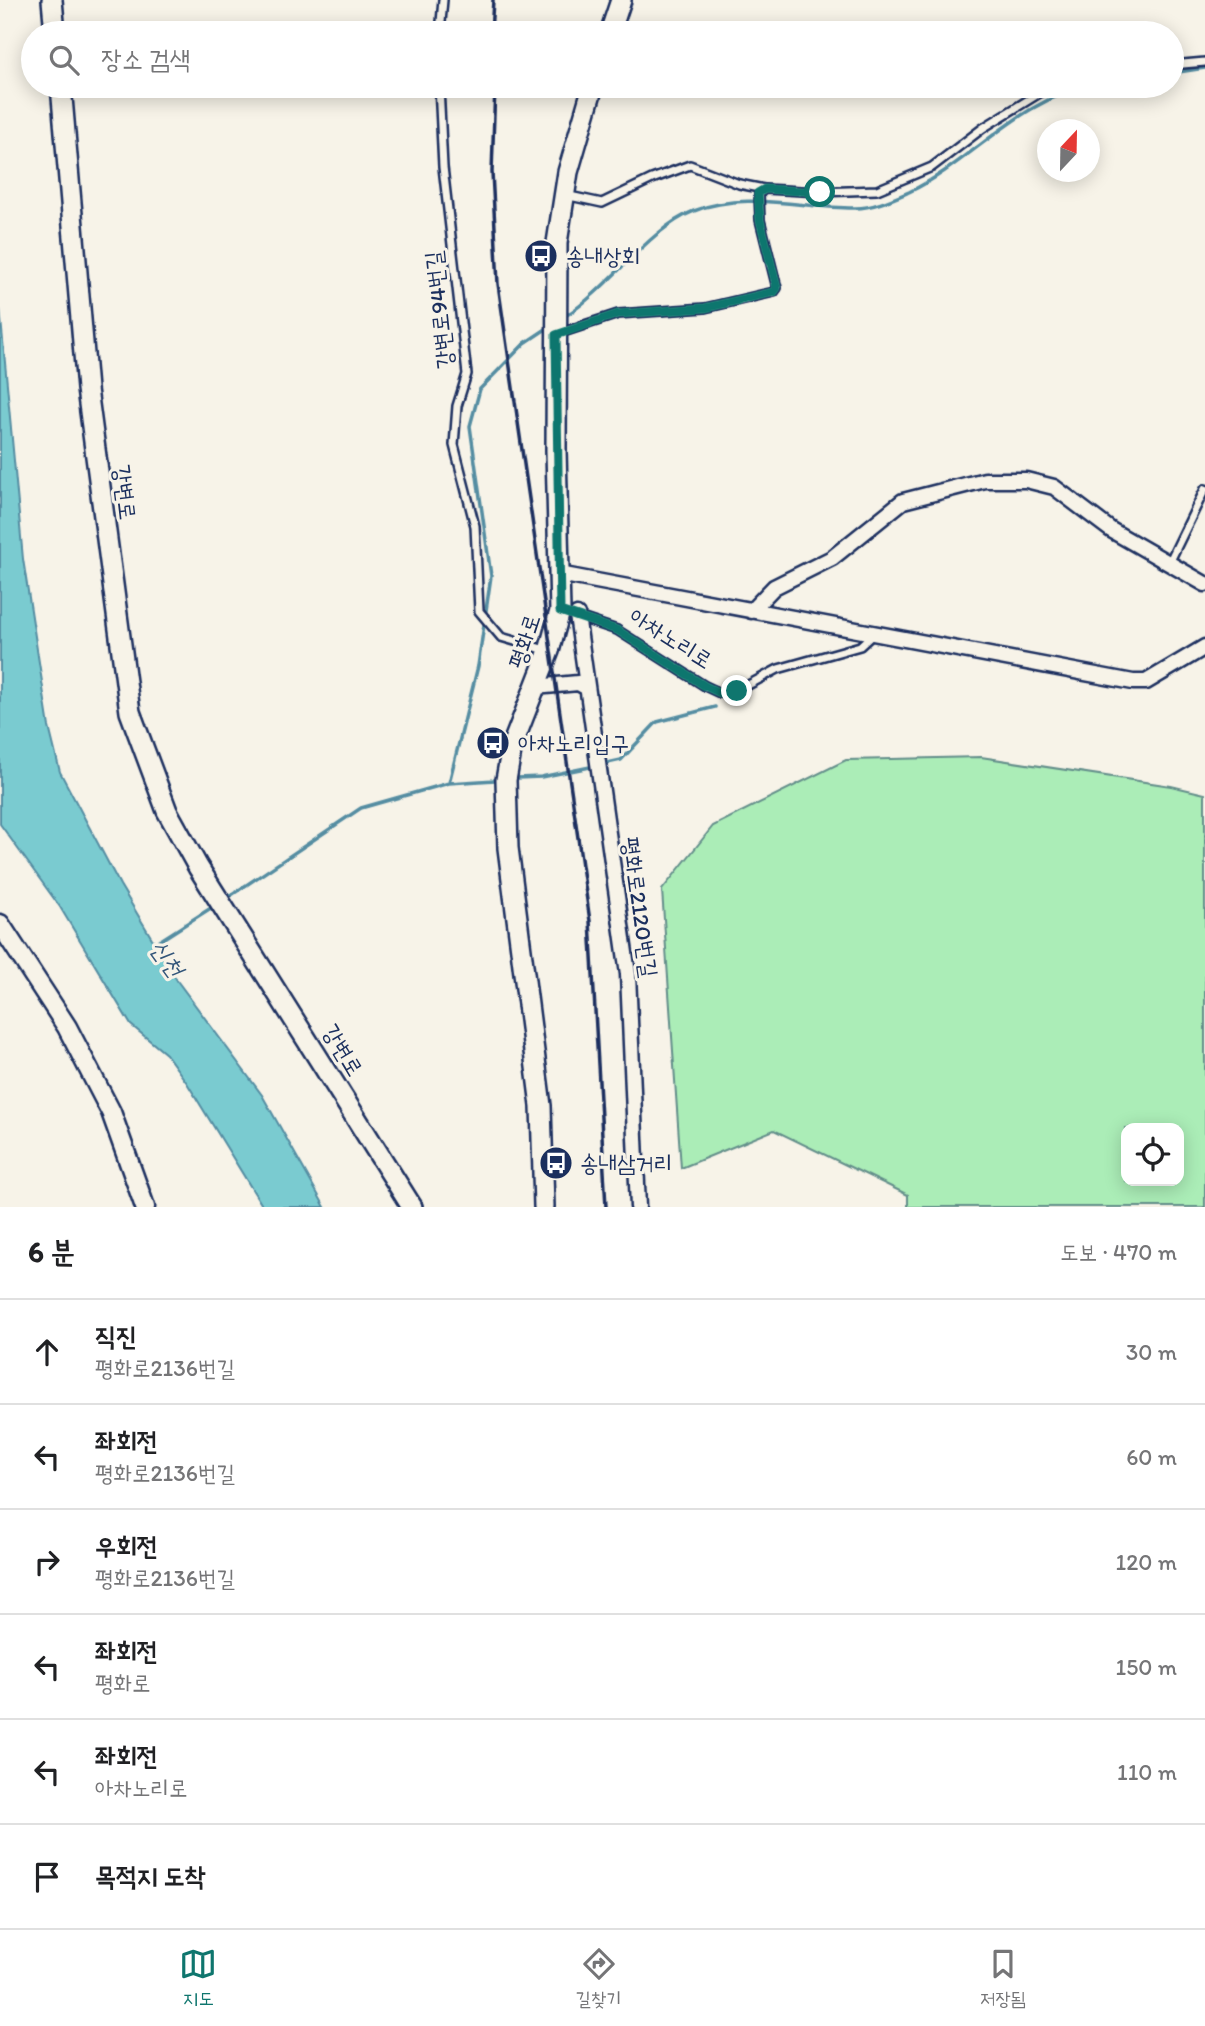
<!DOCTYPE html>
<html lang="ko">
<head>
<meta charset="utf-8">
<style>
  :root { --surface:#fff; --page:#f6f6f6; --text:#202124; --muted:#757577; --line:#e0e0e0; --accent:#0f766e }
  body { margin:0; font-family:Itim,"Poor Story",sans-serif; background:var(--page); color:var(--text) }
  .controls { position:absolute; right:21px; bottom:21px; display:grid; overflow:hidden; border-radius:14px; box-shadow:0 4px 18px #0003 }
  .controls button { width:63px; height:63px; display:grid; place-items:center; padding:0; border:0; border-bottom:2px solid var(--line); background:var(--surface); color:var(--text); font:35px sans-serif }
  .compass { position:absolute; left:1037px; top:119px; width:63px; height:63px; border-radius:50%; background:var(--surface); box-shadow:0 4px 18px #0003; rotate:22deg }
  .stop { position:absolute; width:21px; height:21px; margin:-16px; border:5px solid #0f766e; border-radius:50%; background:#fff }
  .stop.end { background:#0f766e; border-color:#fff; box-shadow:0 2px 7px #0008 }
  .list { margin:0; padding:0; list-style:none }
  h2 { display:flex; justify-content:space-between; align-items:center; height:91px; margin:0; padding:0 28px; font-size:30px }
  h2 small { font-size:23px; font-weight:400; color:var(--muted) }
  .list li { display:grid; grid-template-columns:46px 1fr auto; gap:21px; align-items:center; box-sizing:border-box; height:105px; padding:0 28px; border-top:2px solid var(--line) }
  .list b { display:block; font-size:26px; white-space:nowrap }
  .list p { margin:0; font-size:23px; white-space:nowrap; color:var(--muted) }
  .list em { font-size:23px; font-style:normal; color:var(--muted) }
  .icon { flex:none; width:38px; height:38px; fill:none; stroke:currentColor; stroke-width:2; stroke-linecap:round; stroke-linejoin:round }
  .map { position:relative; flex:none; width:1205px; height:1207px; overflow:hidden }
  .search { position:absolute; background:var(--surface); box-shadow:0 4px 18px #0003; left:21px; right:21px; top:21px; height:77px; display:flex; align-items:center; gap:18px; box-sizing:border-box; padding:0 24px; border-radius:38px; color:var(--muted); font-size:26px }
  .sheet { height:721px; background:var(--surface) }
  nav { display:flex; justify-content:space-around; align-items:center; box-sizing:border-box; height:98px; border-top:2px solid var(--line); background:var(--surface); font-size:19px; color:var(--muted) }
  nav a { display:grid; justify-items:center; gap:4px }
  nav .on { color:var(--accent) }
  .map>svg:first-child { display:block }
  .green { fill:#abedb7; stroke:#638e8a; stroke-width:2; fill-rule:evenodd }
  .water { fill:#7acbd0; stroke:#548da2; stroke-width:2 }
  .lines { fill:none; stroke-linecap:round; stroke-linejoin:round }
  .stream { stroke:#548da2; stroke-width:3.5 }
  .service-casing { stroke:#1b2f5e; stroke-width:12 }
  .minor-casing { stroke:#1b2f5e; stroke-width:19 }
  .tertiary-casing { stroke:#1b2f5e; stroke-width:23 }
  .secondary-casing { stroke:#1b2f5e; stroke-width:24 }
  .service { stroke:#f7f3e8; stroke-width:7 }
  .minor { stroke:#f7f3e8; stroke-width:14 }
  .tertiary { stroke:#f7f3e8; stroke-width:18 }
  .secondary { stroke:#f7f3e8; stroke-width:19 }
  .rail { stroke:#1b2f5e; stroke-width:3.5 }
  .route { stroke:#0f766e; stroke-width:9 }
  .labels { text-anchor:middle; stroke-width:6; stroke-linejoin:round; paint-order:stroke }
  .poi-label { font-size:23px; fill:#1b2f5e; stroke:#f7f3e8; text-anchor:start }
  .street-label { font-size:23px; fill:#1b2f5e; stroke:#f7f3e8 }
  .water-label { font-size:24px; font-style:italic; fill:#33567a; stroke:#f7f3e8 }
</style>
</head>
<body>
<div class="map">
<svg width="1205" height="1207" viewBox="0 0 1205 1207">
  <rect width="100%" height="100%" fill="#f7f3e8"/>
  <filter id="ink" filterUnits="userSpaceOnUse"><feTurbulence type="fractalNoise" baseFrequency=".0143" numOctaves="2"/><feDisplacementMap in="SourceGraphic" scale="14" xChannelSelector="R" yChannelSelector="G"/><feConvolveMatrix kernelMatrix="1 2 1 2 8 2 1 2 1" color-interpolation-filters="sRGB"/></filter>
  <g filter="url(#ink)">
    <path class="green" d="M981 757 1171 786 1205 794V1207H908V1195L774 1130 681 1168 662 890 713 826 846 760ZM1126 1128H1179V1181H1126Z"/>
    <path class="water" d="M0 308 23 559 49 727 60 772 120 885 178 982 262 1095 325 1207H263L187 1083 166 1054 131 1025 60 907 0 824Z"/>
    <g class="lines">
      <path class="stream" d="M1172 73 1205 68
        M567 315C609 288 650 228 694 211 744 191 802 208 853 208 871 209 893 199 909 192 972 162 1021 97 1092 86
        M603 764 621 760 657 722 715 707
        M517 778 541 777 595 766
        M449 783 495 780
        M227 898 361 808 449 783 478 666 491 576 470 426 480 389 525 343 546 329
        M153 945 214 906"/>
      <defs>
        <path id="service" d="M440 33 443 0
          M1172 65 1205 62
          M439 86 443 167 467 374 457 406 454 445 475 526 479 611 501 637 549 651
          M565 195 602 203 652 179 690 165 739 184 764 189
          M557 334 618 314 705 308 774 292 777 288 760 220 759 193 765 189 820 192 877 190 932 167 983 128 1051 86
          M1169 563 1205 489
          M560 611 617 630 705 686 720 693 737 691 778 669 860 646 873 634"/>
        <path id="minor" d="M559 574 1133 682H1146L1205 647
          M751 611 774 587 832 558 903 501 985 480H1026L1054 487 1111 530 1205 584
          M577 615 628 974 638 1207
          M535 687 578 683 587 688"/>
        <path id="tertiary" d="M0 924 67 1027 111 1112 145 1207"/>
        <path id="secondary" d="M52 0 55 33
          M610 33 621 0
          M61 86 87 389 130 712 167 811 198 867 412 1207
          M544 1207 541 1106 508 848 506 780 512 746 549 651 560 611 556 450 557 243 568 172 593 86"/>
      </defs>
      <use href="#service" class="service-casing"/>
      <use href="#minor" class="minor-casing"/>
      <use href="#tertiary" class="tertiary-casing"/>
      <use href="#secondary" class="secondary-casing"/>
      <use href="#service" class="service"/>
      <use href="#minor" class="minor"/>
      <use href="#tertiary" class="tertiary"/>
      <use href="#secondary" class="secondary"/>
      <path class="rail" d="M491 33 493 0
        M495 86 492 172 498 284 590 921 606 1207"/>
    </g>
  </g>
  <g class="lines" filter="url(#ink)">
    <path class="route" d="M737 691 720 693 705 686 617 630 560 611 556 335 618 314 705 308 774 292 777 288 760 220 758 193 765 189 820 192"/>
  </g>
  <defs>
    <symbol id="bus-disc" viewBox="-11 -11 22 22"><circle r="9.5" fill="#1b2f5e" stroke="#f7f3e8"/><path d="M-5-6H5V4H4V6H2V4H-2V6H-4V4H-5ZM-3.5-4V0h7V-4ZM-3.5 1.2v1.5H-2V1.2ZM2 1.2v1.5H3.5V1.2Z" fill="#fff"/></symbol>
  </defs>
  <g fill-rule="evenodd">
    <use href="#bus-disc" x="522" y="237" width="38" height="38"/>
    <use href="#bus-disc" x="474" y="724" width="38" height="38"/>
    <use href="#bus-disc" x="537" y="1144" width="38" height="38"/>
  </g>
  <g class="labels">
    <g class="poi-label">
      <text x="566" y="264">송내상회</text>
      <text x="518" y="751">아차노리입구</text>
      <text x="580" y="1171">송내삼거리</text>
    </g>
    <g class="street-label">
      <text transform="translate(439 310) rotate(-96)" y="8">강변로94번길</text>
      <text transform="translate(125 492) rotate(83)" y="8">강변로</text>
      <text transform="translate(671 638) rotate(32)" y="8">아차노리로</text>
      <text transform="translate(524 641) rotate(-72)" y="8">평화로</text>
      <text transform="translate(640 907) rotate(82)" y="8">평화로2120번길</text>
      <text transform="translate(343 1050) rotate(59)" y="8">강변로</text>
    </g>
    <g class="water-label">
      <text transform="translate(167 958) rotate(54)" y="8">신천</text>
    </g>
  </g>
</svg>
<div class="controls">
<button><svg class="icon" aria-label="locate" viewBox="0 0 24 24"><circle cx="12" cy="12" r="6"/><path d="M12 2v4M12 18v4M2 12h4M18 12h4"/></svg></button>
</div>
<svg class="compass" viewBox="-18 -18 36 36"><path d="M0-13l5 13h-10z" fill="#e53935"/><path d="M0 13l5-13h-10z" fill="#757577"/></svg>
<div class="stop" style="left:820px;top:192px"></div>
<div class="stop end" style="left:737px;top:691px"></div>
<div class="search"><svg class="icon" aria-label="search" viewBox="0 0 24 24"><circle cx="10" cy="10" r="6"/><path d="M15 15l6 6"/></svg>장소 검색</div>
</div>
<section class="sheet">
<h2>6 분<small>도보 · 470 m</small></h2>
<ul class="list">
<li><svg class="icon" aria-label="ahead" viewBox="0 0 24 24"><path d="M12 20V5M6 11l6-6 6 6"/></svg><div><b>직진</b><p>평화로2136번길</p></div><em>30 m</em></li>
<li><svg class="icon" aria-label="left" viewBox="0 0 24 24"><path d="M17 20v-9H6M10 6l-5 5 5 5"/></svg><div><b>좌회전</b><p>평화로2136번길</p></div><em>60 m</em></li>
<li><svg class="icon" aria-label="right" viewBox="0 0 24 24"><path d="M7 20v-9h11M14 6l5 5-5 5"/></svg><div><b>우회전</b><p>평화로2136번길</p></div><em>120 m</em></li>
<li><svg class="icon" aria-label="left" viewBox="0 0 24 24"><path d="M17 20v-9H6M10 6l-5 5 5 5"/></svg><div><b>좌회전</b><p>평화로</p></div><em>150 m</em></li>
<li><svg class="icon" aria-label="left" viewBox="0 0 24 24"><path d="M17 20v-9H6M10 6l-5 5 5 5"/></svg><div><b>좌회전</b><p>아차노리로</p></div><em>110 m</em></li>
<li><svg class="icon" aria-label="arrive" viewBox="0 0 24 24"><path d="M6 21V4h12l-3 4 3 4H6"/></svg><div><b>목적지 도착</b></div></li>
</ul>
</section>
<nav>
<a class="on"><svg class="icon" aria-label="map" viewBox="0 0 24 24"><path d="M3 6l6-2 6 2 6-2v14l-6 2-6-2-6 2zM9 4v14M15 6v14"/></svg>지도</a>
<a><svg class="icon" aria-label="directions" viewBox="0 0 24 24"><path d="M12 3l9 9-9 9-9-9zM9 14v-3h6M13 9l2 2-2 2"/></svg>길찾기</a>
<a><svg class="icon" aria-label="saved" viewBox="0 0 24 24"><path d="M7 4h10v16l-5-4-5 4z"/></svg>저장됨</a>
</nav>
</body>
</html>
